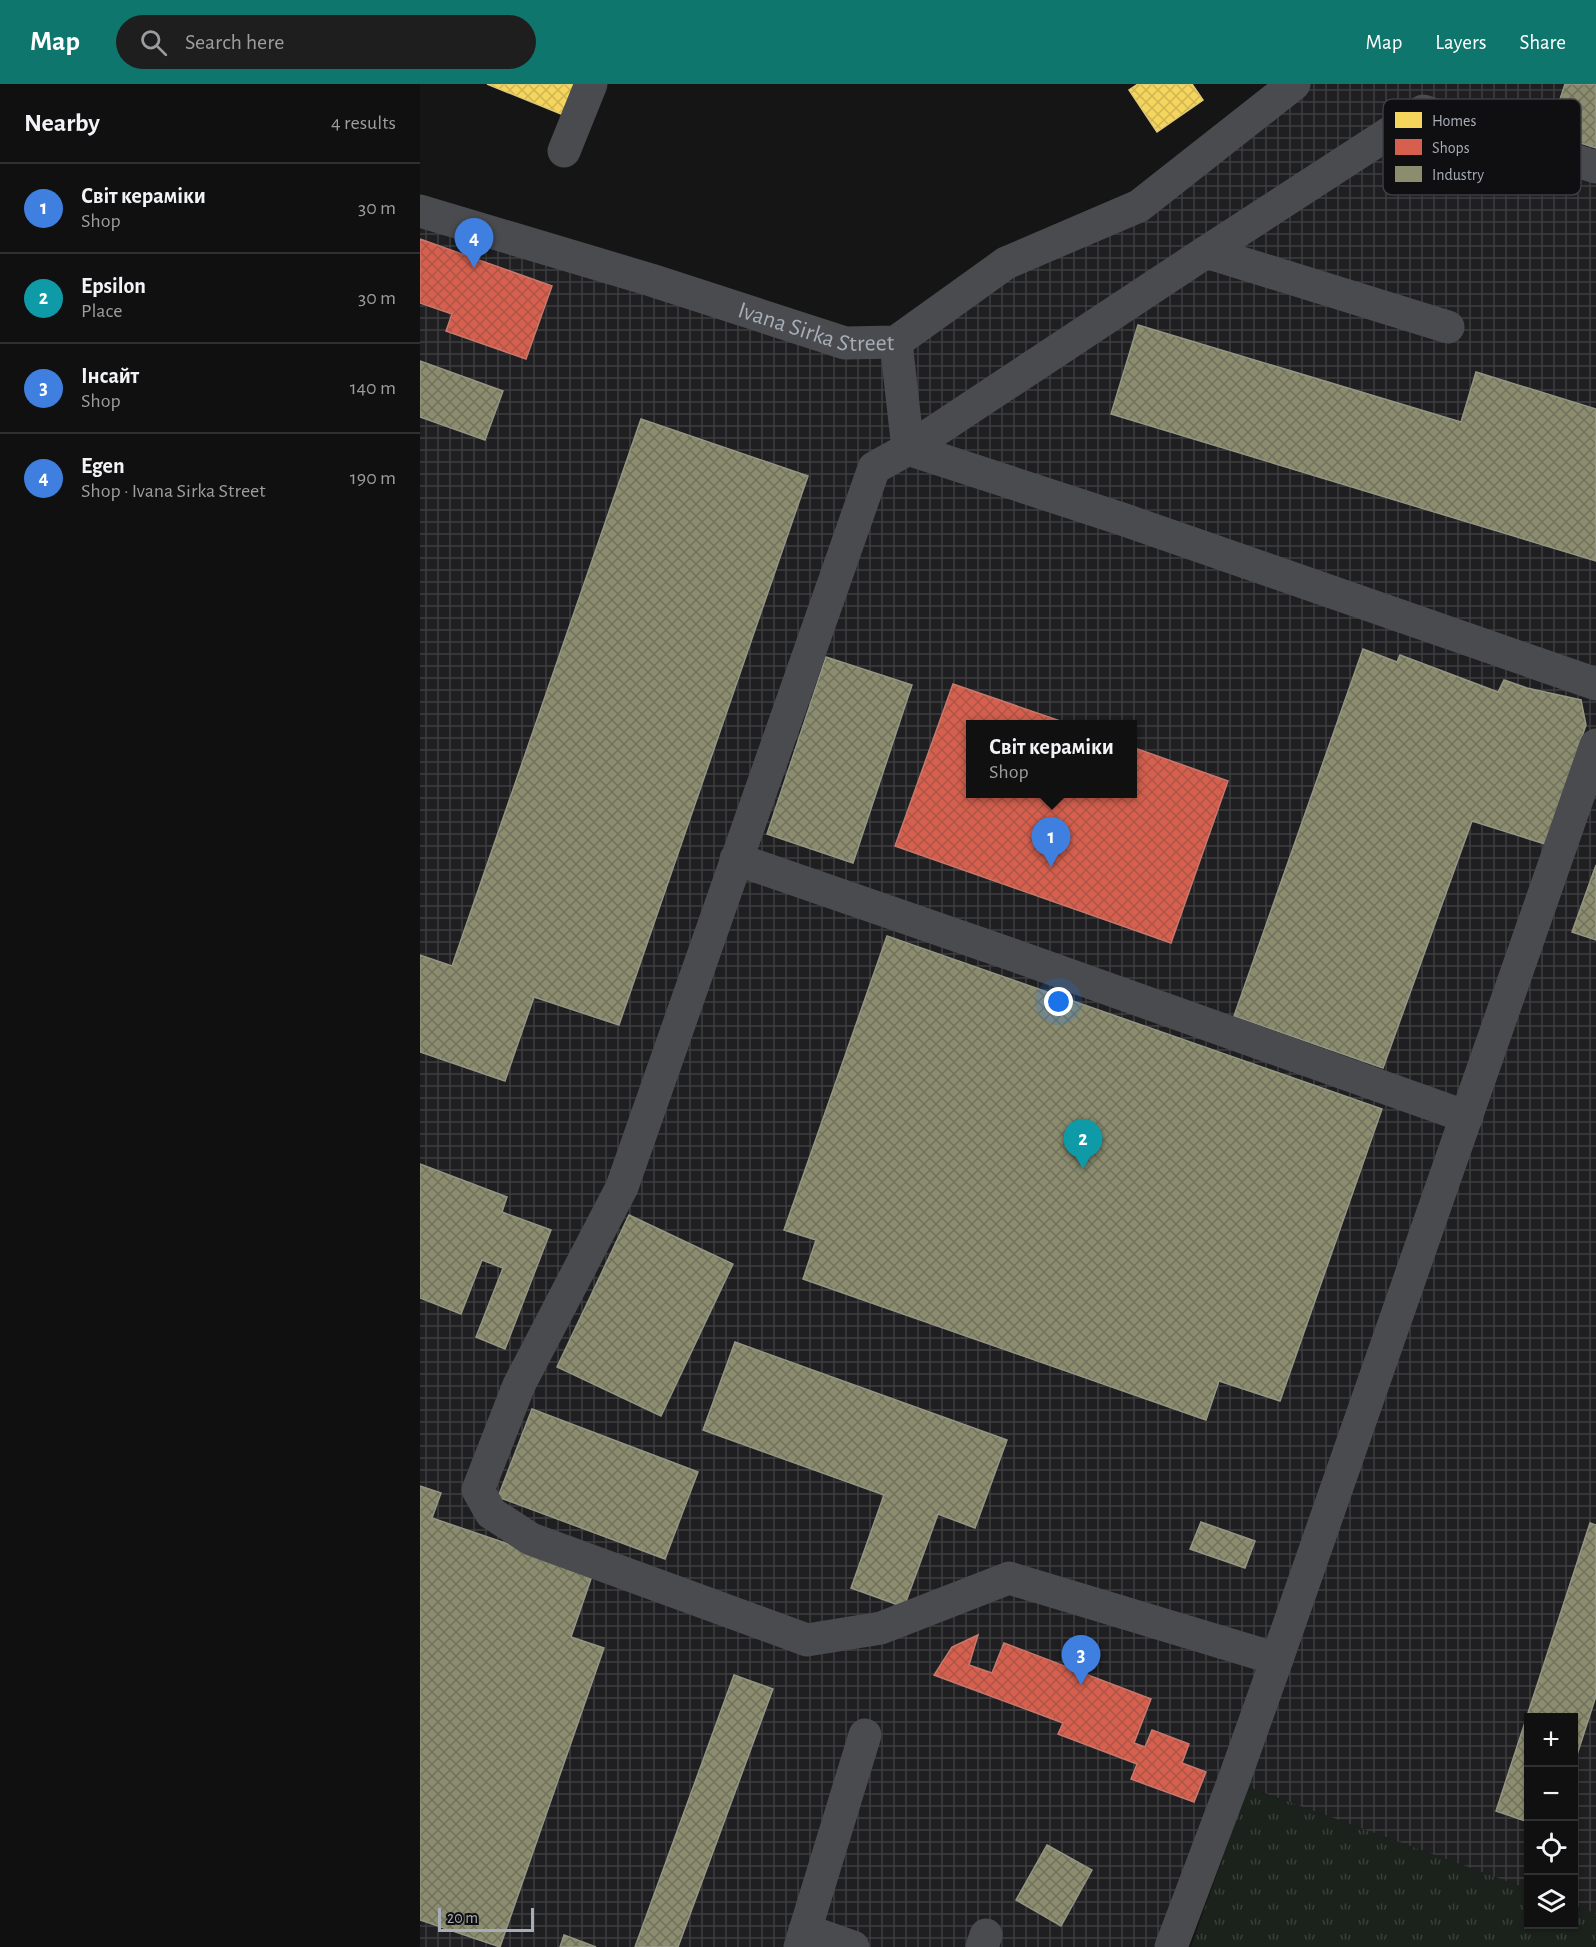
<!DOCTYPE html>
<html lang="en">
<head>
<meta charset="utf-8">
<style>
  :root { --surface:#101010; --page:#1e1e1e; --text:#f1f3f6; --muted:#9c9d9f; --line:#303030; --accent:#0f766e }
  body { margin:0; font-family:"Alegreya Sans",sans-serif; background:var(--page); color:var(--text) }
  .controls { position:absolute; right:18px; bottom:18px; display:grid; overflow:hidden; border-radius:0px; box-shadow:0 2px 4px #0004 }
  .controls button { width:54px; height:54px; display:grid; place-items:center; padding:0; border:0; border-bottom:2px solid var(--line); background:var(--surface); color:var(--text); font:30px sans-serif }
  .scale { position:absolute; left:18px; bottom:15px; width:96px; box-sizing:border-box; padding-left:6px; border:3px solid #a6adb6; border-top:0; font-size:16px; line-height:21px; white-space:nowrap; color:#a6adb6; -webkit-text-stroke:4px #0f0f11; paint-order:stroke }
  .you { position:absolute; left:639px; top:918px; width:21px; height:21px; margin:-15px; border:4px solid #fff; border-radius:50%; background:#1a73e8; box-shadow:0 0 0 9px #1a73e833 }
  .badge { display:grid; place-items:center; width:39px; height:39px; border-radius:50%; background:var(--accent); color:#fff; font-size:20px; font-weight:700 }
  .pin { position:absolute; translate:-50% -50px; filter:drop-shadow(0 2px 3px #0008) }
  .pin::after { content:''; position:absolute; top:32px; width:21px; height:18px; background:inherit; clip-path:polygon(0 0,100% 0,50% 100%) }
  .popup { position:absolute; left:546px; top:636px; width:171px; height:78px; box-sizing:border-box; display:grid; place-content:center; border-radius:0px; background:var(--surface); filter:drop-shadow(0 2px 4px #0005); font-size:20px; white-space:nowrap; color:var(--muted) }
  .popup b { font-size:22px; color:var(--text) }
  .popup::after { content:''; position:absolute; left:50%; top:100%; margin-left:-12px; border:12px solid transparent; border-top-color:var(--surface) }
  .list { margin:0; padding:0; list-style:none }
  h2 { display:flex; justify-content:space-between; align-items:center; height:78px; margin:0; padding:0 24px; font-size:26px }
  h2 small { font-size:20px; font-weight:400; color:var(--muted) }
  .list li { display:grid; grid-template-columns:39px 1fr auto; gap:18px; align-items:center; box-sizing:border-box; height:90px; padding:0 24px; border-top:2px solid var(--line) }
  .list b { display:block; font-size:22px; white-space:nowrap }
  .list p { margin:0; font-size:20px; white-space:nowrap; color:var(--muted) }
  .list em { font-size:20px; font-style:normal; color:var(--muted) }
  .icon { flex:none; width:33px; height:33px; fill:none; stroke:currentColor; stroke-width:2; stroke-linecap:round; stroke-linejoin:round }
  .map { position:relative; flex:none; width:1176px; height:1863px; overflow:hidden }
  header { display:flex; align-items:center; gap:36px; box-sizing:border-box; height:84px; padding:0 30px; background:var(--accent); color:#fff }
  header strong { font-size:28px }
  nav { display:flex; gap:33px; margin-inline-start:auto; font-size:21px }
  .search { width:420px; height:54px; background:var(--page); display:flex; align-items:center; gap:15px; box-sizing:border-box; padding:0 21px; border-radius:33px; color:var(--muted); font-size:22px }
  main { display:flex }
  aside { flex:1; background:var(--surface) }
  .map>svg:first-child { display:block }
  .industrial { fill:url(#industrial-grid); fill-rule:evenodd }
  .grass { fill:url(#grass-tufts) }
  .homes { fill:url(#homes-cross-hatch); stroke:#dec977; stroke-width:1.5 }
  .shops { fill:url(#shops-cross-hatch); stroke:#c8776c; stroke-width:1.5 }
  .industry { fill:url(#industry-cross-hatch); stroke:#949684; stroke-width:1.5 }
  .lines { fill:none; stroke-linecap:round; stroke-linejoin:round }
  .minor { stroke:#494b4e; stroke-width:33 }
  .labels { text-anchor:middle; stroke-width:6; stroke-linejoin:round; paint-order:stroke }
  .street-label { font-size:24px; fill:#a6adb6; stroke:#0f0f11 }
  .key { fill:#0f0f11; stroke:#3c3e43; stroke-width:1.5 }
  .key-label { font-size:16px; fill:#a6adb6 }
</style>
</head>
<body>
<header>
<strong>Map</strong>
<div class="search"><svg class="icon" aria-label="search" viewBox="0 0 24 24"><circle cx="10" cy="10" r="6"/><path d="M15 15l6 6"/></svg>Search here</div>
<nav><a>Map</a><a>Layers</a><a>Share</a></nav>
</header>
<main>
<aside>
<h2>Nearby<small>4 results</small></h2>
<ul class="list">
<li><span class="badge" style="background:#3f7fe0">1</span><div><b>Світ кераміки</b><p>Shop</p></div><em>30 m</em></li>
<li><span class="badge" style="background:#0f9aa8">2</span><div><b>Epsilon</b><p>Place</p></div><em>30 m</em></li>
<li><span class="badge" style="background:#3f7fe0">3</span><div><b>Інсайт</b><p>Shop</p></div><em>140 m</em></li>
<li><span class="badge" style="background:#3f7fe0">4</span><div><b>Egen</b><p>Shop · Ivana Sirka Street</p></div><em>190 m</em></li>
</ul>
</aside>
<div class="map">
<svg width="1176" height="1863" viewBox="0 0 1176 1863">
  <defs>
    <pattern id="industrial-grid" width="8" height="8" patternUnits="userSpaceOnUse" patternTransform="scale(1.5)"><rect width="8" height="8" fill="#1f1f21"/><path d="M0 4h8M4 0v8" fill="none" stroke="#3d3d3f"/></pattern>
    <pattern id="grass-tufts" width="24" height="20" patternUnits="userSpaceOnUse" patternTransform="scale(1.5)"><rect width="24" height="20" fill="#1b221c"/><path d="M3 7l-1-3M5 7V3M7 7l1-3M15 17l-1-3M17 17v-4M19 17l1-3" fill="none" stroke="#393f3b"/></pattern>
    <pattern id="homes-cross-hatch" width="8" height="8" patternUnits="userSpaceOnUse" patternTransform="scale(1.5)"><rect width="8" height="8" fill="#f6d55c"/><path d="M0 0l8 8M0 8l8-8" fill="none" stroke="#cfb555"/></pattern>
    <pattern id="shops-cross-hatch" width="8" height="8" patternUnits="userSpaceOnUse" patternTransform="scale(1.5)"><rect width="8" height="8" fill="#d6604d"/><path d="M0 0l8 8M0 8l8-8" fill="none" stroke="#ad5548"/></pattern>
    <pattern id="industry-cross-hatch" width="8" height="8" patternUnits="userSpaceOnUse" patternTransform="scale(1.5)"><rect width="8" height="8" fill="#8c8c6e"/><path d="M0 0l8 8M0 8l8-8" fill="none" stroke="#71725e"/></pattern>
  </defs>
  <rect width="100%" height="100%" fill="#151515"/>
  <path class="industrial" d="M874 0H1176V1830L1154 1821V1634H1108V1805L828 1703 751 1863H0V127L476 258 719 122ZM550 640H712V710H550Z"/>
  <path class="grass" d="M828 1703 1108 1805V1840H1154V1821L1176 1830V1863H771Z"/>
  <path class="homes" d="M67 0H159L146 32Z
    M718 0H772L783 16 737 48 709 6Z"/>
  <path class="shops" d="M0 155 132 202 106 275 26 247 32 230 0 219Z
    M533 600 649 640H550V710H712V663L808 697 751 859 475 762Z
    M558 1551 549 1581 572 1589 584 1559 731 1615 714 1659 725 1663 732 1646 769 1660 762 1679 786 1688 774 1718 711 1695 717 1680 638 1650 643 1639 514 1591 532 1563Z"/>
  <path class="industry" d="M1145 0H1176V64L1129 49Z
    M718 241 1041 338 1056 288 1176 325V477L691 330Z
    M0 277 83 307 65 356 0 333Z
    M221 335 388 392 199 941 114 913 85 997 0 968V871L32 882Z
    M943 565 977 578 980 571 1078 608 1084 596 1107 604 1161 616 1166 641 1125 760 1052 737 963 984 814 932Z
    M406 573 492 601 433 779 347 750Z
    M1176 781V856L1152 848Z
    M467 852 962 1025 860 1317 799 1297 786 1336 383 1195 396 1156 364 1146Z
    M0 1080 87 1113 82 1128 131 1146 85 1265 56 1253 83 1184 62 1176 41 1230 0 1214Z
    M209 1131 313 1180 241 1332 137 1283Z
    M315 1258 587 1356 555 1444 518 1430 484 1523 431 1504 464 1411 283 1346Z
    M112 1325 278 1388 245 1475 78 1413Z
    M0 1402 21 1409 12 1434 173 1489 151 1553 184 1564 80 1863 0 1836Z
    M781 1438 835 1457 825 1484 770 1465Z
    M1170 1439 1176 1441V1612L1154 1680V1634H1108V1738L1076 1727Z
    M314 1591 353 1605 258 1863H215Z
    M627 1761 672 1786 641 1842 596 1816Z
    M144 1851 176 1863H140Z"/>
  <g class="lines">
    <g class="minor">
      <path d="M144 67 171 0"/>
      <path id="s1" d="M0 127 231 196 425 259 476 258 586 179 719 122 874 0"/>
      <path d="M786 168 1003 27 1176 83"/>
      <path d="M1028 243 786 168 488 365 702 435 1176 600"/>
      <path d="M476 258 488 365 454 384 202 1103 99 1301 58 1406 71 1429 111 1455 387 1556 461 1544 589 1494 857 1575 814 1696 751 1863"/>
      <path d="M316 775 596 872 1047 1033"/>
      <path d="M857 1575 1176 661"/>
      <path d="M385 1846 433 1863"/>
      <path d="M380 1863 445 1651"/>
      <path d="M562 1863 566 1851"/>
    </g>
  </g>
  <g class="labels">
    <g class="street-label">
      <text dy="8" stroke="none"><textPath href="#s1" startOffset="414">Ivana Sirka Street</textPath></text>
    </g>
  </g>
  <rect x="963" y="15" width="198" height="96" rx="9" class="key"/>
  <rect x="975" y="28" width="27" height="16" fill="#f6d55c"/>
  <rect x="975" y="55" width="27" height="16" fill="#d6604d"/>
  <rect x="975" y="82" width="27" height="16" fill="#8c8c6e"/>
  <g class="key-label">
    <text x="1012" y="42">Homes</text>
    <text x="1012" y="69">Shops</text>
    <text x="1012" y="96">Industry</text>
  </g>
</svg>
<div class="controls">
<button>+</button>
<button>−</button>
<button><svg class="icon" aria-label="locate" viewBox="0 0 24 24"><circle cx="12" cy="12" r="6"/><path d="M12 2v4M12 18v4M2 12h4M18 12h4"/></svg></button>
<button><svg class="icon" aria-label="layers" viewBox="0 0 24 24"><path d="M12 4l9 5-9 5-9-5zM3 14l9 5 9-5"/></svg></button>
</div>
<div class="scale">20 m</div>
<div class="you"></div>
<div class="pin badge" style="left:631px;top:783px;background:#3f7fe0">1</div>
<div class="popup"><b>Світ кераміки</b>Shop</div>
<div class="pin badge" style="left:663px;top:1085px;background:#0f9aa8">2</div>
<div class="pin badge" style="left:661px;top:1601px;background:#3f7fe0">3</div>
<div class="pin badge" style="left:54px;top:184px;background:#3f7fe0">4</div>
</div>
</main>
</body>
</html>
